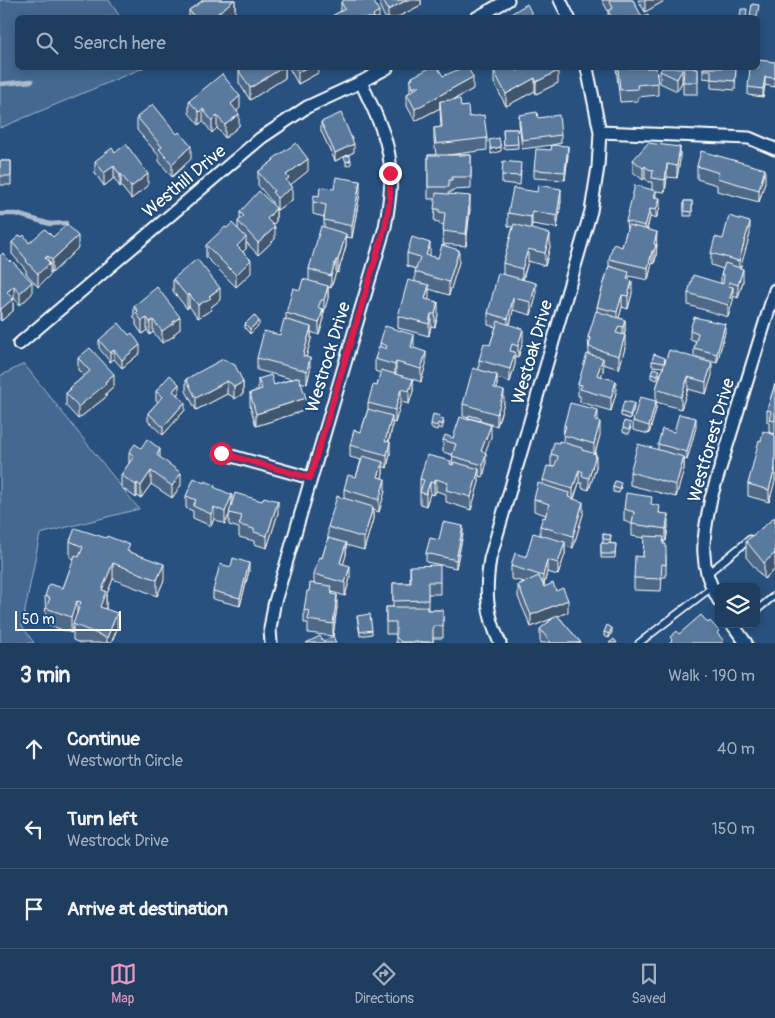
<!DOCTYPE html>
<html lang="en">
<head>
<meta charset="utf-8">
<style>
  :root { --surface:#1e3d5f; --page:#264465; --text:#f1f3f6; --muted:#a1aebd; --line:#3c5674; --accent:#e797bd }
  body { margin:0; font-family:Pangolin,sans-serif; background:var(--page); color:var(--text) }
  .controls { position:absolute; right:15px; bottom:15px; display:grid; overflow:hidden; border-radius:8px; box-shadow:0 2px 8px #0003 }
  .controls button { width:45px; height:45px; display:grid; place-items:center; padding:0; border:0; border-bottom:1px solid var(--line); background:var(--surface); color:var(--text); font:25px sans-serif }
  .scale { position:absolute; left:15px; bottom:12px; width:106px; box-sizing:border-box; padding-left:5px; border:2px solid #fff; border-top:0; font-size:14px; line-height:18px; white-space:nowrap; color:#fff; -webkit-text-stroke:4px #1f4a7a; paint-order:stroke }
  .stop { position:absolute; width:15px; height:15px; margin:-11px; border:4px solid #e11d48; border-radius:50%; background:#fff }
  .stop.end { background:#e11d48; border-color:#fff; box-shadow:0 1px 5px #0008 }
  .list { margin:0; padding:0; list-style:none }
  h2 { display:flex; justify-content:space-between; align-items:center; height:65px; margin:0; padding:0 20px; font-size:21px }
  h2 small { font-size:16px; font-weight:400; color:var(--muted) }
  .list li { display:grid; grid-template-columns:32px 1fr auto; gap:15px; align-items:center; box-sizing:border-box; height:80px; padding:0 20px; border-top:1px solid var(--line) }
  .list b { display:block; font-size:19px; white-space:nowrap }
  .list p { margin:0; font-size:16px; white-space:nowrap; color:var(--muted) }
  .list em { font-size:16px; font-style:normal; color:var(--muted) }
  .icon { flex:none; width:28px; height:28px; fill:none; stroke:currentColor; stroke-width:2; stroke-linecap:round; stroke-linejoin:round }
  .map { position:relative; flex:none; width:775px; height:643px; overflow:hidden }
  .search { position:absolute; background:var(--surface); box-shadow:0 2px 8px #0003; left:15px; right:15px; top:15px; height:55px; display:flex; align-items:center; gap:12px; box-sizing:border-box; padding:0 18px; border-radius:8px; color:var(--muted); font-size:19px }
  .sheet { height:305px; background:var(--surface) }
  nav { display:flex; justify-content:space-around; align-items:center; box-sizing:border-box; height:70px; border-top:1px solid var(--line); background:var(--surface); font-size:14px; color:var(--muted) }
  nav a { display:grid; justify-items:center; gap:2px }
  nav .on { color:var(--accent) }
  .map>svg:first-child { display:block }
  .green { fill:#446890; stroke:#a2b4c8 }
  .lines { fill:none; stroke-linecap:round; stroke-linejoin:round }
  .stream { stroke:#aabbcd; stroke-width:4.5 }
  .lane-casing { stroke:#fff; stroke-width:9 }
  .street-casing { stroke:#fff; stroke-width:15 }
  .lane { stroke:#1f4a7a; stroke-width:5.5 }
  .street { stroke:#1f4a7a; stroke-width:11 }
  .wall { fill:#4d6987; stroke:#fff }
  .shaded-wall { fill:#3f556e; stroke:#fff }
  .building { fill:#5a7a9d; stroke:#fff }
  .route { stroke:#e11d48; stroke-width:6 }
  .labels { text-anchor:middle; stroke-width:4.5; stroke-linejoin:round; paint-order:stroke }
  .street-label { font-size:18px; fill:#fff; stroke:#1f4a7a }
</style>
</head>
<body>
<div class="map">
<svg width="775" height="643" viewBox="0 0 775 643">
  <rect width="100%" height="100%" fill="#28517f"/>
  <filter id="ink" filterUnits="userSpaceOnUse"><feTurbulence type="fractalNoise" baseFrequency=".02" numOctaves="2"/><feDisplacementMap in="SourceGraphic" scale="10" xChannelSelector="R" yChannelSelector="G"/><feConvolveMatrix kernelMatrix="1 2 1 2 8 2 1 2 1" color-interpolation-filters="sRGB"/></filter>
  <g filter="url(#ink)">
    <path class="green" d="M0 0H109L120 17 18 18V68H143L0 128Z
      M24 364 139 509 40 534 22 626 34 643H0V376Z"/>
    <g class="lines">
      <path class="stream" d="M0 84 32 81
        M0 214H16L50 224 66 223"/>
      <defs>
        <path id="lane" d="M707 574 750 539
          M756 611 775 595
          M639 643 711 588"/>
        <path id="street" d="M560 0 569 18
          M476 18 508 0
          M600 132 749 138 775 149
          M19 344 261 138 307 107 361 82 387 68
          M221 453 310 478
          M719 601C697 564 703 538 711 498L775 290
          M732 624 746 643
          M271 643 270 629 274 605 385 227C390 200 394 173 387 146 382 124 370 103 361 82
          M500 643C486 613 485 591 490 559L591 211 598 167 600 132 587 68"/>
      </defs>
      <use href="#lane" class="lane-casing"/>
      <use href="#street" class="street-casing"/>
      <use href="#lane" class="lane"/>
      <use href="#street" class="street"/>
    </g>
    <path class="wall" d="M202 0H235V12L227 18H189V10L202 1Z
      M380 0H421V5L396 18H385L380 7Z
      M602 0H633L642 18H608V11Z
      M638 0H664V1L645 12Z
      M341 2 379 18H332V16L341 11Z
      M775 62V87L765 85 763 97 748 95V87Z
      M285 68V78L250 100 239 83V71Z
      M289 68H318V73L298 84Z
      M616 68H656L658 83V95L638 97V101L620 102Z
      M703 68H736L735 90 711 88V79L703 78Z
      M694 69H698V94H683V83L682 82 677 91 660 83V71Z
      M494 71H517L558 83 536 94 535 91 506 106 494 83Z
      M443 76 473 89 455 99 487 138V150L448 155H471V189L452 190V192H449V194L470 209 466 246 443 244 444 225 439 224V222L434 221 436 199H428V155H436L434 140V128L441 127 440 108 415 121 407 106V94L410 92V80L412 79V77Z
      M189 101 240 108 237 111 239 126 225 138 217 128 212 133 203 121 199 125 189 113Z
      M519 115 538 118 561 135V143L552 145 568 155 565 180 534 178V170L551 150 552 145 522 149 519 123Z
      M137 117 191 159 172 177 159 161V156L137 130Z
      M321 122 354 152 335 161 321 131Z
      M503 129H517L518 148 504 149Z
      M115 153 148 186 131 199 121 186 120 187 114 178 104 186 95 173V161Z
      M273 159 308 171 290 185 292 200 277 210 276 209V221L273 225 275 239 258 255 246 242V249L243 252 251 273 236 287 206 257V245L227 228 238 229V221L240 219V212L272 204V202L258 185V172L273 161Z
      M633 160H680L677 178 667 177 665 192 656 191V197L660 207 656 219 650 217 647 230 657 244 656 257 654 264 652 263 648 280 629 276V280L632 293 628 309 622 307 619 318 625 320V332L624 335 625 348 619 369 603 364V371L601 376 616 393 611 411 580 402V396H578V384L589 354 588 337 597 312V307L609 266V259L622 247 627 229 626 221 652 189V182H648L645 178 643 180 633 172Z
      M0 161H11V185H0Z
      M697 166 765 182 759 202 717 191V185L697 179Z
      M521 171 520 185 502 183V175Z
      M360 193 352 238 346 237V246L338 273 336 272 331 288 328 287V298L323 312V322L319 335 311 332V339L306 357 310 370 307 384 301 382 306 410 256 426 250 406V393L258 390V379L274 385 292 379 257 370V358L280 335 286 320V313L300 290 309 280V269L324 227V217L313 214V202L319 196Z
      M561 201 557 228 532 224 531 229 550 247 545 266 528 261 523 280 536 296 531 315 513 310 510 325 523 341 518 358 515 357V364L510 382 497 378V389L504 403 497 426 480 421 491 437 485 452 486 465 483 477 479 476V482L471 510 446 502V494L436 491 434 495 430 494 426 506 420 504V479L451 464 452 465 453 455 443 452V440L453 438 468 420V418L463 416V404L479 369V360L490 345 496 327 488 325V313L503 274V263L513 227 508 226V213Z
      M684 201H692V216H684Z
      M750 234 740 268 743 281 738 298 733 296V300L728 317 688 305V293L721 284V275L723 269 711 265V253L723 239Z
      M22 237 29 243 53 237 78 248 52 273 50 271V275L38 287 26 273V270L12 254V242Z
      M407 253 430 256 459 262 449 295 429 289 428 300 438 315 435 327 431 326 429 336 398 328V316L415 282V272L416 269 407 266Z
      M0 256 32 294 20 305 14 298 13 300V311L1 321 0 320Z
      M173 279 220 300 211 307V310L198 318 189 306 187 309 173 291Z
      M134 306 180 329 174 334V336L162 343 153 332 150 335 147 330 142 334 136 325V320L134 318Z
      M245 324 259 325 250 334 245 328Z
      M690 330 725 332 717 363 694 356V348L696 341 690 339Z
      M129 335 140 353 122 368 114 359 110 362 99 348V340Z
      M380 343 414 348 426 364 421 382 413 379V391L409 404 401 402 395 423 392 422V428L389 442 390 454 387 468 383 466V474L382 478 385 491 379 512 373 510V519L364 550 346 545V555L343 564 350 578 345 596 332 592 337 607 333 636 308 633V623H304V610L309 591 314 584V574L322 558 328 538V527L344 498V489L356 477 361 460 350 457V445L361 432 368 409V403L377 386 380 373 375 371V359L380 347Z
      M78 358 114 386 106 393V397L78 419 66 406V393L70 390V388L84 376 78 370Z
      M652 361 665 362 712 375 706 394 688 389 681 409 656 402V409L649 434 633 430V421L656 401V389L663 367 652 366Z
      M651 374H660L657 380 651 378Z
      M186 379 243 382V394L234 399 232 396 227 394 196 410 186 391Z
      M775 384V434L769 432V423L767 422V410Z
      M156 391 179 392 177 395 185 410 163 435 148 421V413L158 402 156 400Z
      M634 408 630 419 621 416V412Z
      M440 418 444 423 442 429 438 427 437 430 431 428V424Z
      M564 425 600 435 595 454 596 467 589 490 582 488V483H579L574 499 583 514 573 548 565 546V554L558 575 547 572 544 586V587L556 591 568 612 558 616 581 643H541L540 641V629L553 618 531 627 518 597V585L524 582 511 579V566L526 557 540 535V526L546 515 534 511V499L543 485V480L551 467V454L559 443 563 442Z
      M631 427 629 434 623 432V428Z
      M696 427 687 460 684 459V469L676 497 630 485V472L658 450V444L674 432Z
      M775 435V481L769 502 748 496V484L761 441Z
      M141 448 160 458 181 485 172 498 151 484 141 498 137 496 136 498 121 487V475L129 464V452Z
      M613 487H621L619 493 613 492Z
      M215 488 232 503 278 513 267 548 254 544V541L239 537V528L229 525V514L225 524 214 519 211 526 193 518V511L186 508V496Z
      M652 505 660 513 668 526 666 541H664V544L666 556V577H662L661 591 634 590V578L643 557 644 538 632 536V524L624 521V509Z
      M775 517V569L764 579 746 557V541Z
      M463 534 456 568 426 562V553L439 540Z
      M603 534 611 535 610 543 616 544 615 558H601V543H603Z
      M70 541 130 552 164 580 157 596 113 579 106 596V609L117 629 111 643H80L73 640V628L71 633 46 624 45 596 63 588 74 559 70 557Z
      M410 566 440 582V594H428V610H443V638H433V643H396V634H386V607H393V583H410Z
      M249 571 240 606 213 599V591Z
      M357 616 372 630V634L360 636Z
      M604 632H612L609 638 604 636Z"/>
    <path class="shaded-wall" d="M234 0H235V12L227 18H212Z
      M407 0H421V5L396 18H388V10Z
      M645 0H664V1L645 12Z
      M379 11V18H373V15Z
      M282 68H285V78L250 100V88Z
      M306 68H318V73L298 84V72Z
      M682 70V82L677 91V79Z
      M558 71V83L536 94V82Z
      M473 77V89L440 107V101V108L415 121V109Z
      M765 77V85L763 97V89Z
      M535 78V91L506 106V94Z
      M419 85V97L413 100V88Z
      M240 96V108L231 116V104Z
      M203 109V121L199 125V112Z
      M239 114V126L225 138V125Z
      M217 116V128L212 133V121Z
      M354 144V152L335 161V153Z
      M191 146V159L172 177V164Z
      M568 146V155L565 180V172Z
      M501 147V151L491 154V149Z
      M680 147V160L677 178V166Z
      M308 159V171L289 186 292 188V200L277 210V198L286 175Z
      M351 160V164L346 166V162Z
      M667 164V177L665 192V180Z
      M114 166V178L104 186V173Z
      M645 166V178L643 180V168Z
      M765 169V182L759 202V190Z
      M121 174V186L120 187V175Z
      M148 174V186L131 199V187Z
      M360 181V193L352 238V226Z
      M561 189V201L557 228V216Z
      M470 196V209L466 246V234Z
      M660 198V207L656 219V210Z
      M276 208V221L267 231V219Z
      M650 209V217L645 235V226Z
      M532 211V224L531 229V217Z
      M750 222V234L739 273V261Z
      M275 227V239L258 255V243Z
      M657 232 656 257 654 264V244Z
      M346 234V246L338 273V260Z
      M550 234V247L545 266V253Z
      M78 236V248L52 273V260Z
      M246 237V249L237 258V246Z
      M430 243V255L426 267V255Z
      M528 249V261L522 281V269Z
      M459 250V262L449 295V282Z
      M652 251V263L648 280V268Z
      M48 256V266L50 263V275L38 287V274L45 258Z
      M251 260V273L236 287V275Z
      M336 260V272L331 288V276Z
      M743 269V281L738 298V285Z
      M632 281V293L628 309V296Z
      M32 282V294L20 305V293Z
      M536 283V296L531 315V302Z
      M429 285V298L425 312V299Z
      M14 286V298L13 300V311L1 321V309L7 292Z
      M328 286V298L324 313V300Z
      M733 287V300L728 317V305Z
      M220 288V300L211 307V310L198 318V305Z
      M189 294V306L187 309V296Z
      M622 295V307L617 325V312Z
      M513 298V310L508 331V319Z
      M438 302V315L435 327V314Z
      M323 309V322L319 335V323Z
      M431 314V326L429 336V324Z
      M180 317V329L174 334V336L162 343V331Z
      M147 318V330L142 334V321Z
      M153 320V332L150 335V322Z
      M625 320V332L623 339V327Z
      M259 321V325L250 334V329Z
      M725 324V332L717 363V354Z
      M311 327V339L303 368V356Z
      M523 329V341L518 358V346Z
      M414 335V347L411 359V347Z
      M625 335V348L619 369V356Z
      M140 345V353L122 368V360Z
      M114 350V359L110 362V353Z
      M426 352V364L421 382V369Z
      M515 352V364L510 382V369Z
      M310 358V370L307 384V371Z
      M603 358V371L597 388V375Z
      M396 362V374L395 377V365Z
      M712 363V375L706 394V382Z
      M114 374V386L106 393V397L78 419V407Z
      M497 375V387L494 400V388Z
      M688 377V389L681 409V397Z
      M413 379V391L409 404V391Z
      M227 381V394L196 410V398Z
      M616 381V393L611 411V398Z
      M243 382V394L234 399V387Z
      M179 384V392L173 400V391Z
      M401 389V402L395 423V410Z
      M504 391V403L497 426V414Z
      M306 398V410L256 426V414Z
      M656 401V409L649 434V426Z
      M185 402V410L163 435V427Z
      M634 403V408L630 419V415Z
      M598 410V423L595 421Z
      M392 416V428L385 453V441Z
      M696 418V427L687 460V452Z
      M600 422V435L594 456V444Z
      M491 425V437L481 464V451Z
      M390 442V454L387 468V455Z
      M160 449V462L157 455Z
      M486 453V465L483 477V465Z
      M596 454V467L589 490V478Z
      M684 457V469L676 497V485Z
      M383 462V474L378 489V477Z
      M775 468V481L769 502V490Z
      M479 469V482L471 510V497Z
      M579 470V483L573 501V489Z
      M151 471V484L141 498V486Z
      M181 473V485L172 498V486Z
      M385 479V491L379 512V500Z
      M436 479V491L434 495V483Z
      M430 482V494L426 506V494Z
      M137 483V496L136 498V485Z
      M232 495V508L225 524V512Z
      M278 501V513L267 548V536Z
      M583 502V514L573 548V536Z
      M214 507V519L211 526V514Z
      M373 507V519L364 550V538Z
      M668 514V526L666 541V529Z
      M463 526V534L456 568V560Z
      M565 542V554L558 575V563Z
      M346 543V555L340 575V563Z
      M775 553V569L764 579V563Z
      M547 560V572L543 588V576Z
      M113 563V579L106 596V607L100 623V607L102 590Z
      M249 563V571L240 606V598Z
      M164 564V580L157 596V580Z
      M350 566V578L345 596V583Z
      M337 595V607L333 636V624Z
      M568 600V612L531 627V615Z
      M77 601V617L73 624V628L71 633V617Z
      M117 613V629L111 643H107V638Z
      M612 628V632L609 638V634Z"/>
    <path class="building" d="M204 0H234L212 18H195L189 10Z
      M344 0H373L379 11 373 15 374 18H333L332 16 345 9 341 2Z
      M383 0H407L388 10Z
      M609 0H633L642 17 612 18 608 11 613 8Z
      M527 4 534 18H510L509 15Z
      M752 4 759 5 757 17 750 16Z
      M741 9H747L746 18H740Z
      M648 15 649 18H643V17Z
      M758 60 775 62V78L765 77 763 89 748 87 750 68H758Z
      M243 68H282L250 88 239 71Z
      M295 68H306L298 72Z
      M430 68H438L443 76 462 68H468L473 77 415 109 407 94 420 86 419 85 413 88 410 80 413 79 412 77Z
      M500 68H516L517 71 524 68H556L558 71 536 82 535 78 506 94 494 71Z
      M618 68H656L658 83 637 85 638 89 620 90Z
      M662 68H694V69H698V82H683L684 71 682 70 677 79 660 71Z
      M703 68H736L735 81 711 79V70H703Z
      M222 74 240 96 231 104 239 114 225 125 217 116 212 121 203 109 199 112 189 101Z
      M460 99 461 107 468 106 469 117 484 115 487 138 436 144 434 128 442 127 440 101Z
      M153 104 177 134 179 132 191 146 172 164 159 149 162 147 137 117Z
      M537 112 538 118 559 115 561 135 522 140 519 115Z
      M341 113 354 144 335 153 321 122Z
      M503 129H517L518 144 504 145Z
      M499 138 501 147 491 149 489 140Z
      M296 143 308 159 286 175 289 178 286 180 292 188 277 198 272 192 274 191 258 172 274 160 273 159Z
      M648 143 680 147 677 166 667 164 665 180 652 178 653 170 648 169 645 166 643 168 633 160Z
      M126 144 148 174 131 187 121 174 120 175 114 166 104 173 95 161 112 148 115 153Z
      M552 145 568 146 565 172 534 170 536 149 551 150Z
      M701 151 765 169 759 190 717 178 719 173 697 166Z
      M349 155 351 160 346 162 344 157Z
      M428 155H471V177H452V180H449V187H428Z
      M0 161H11V176H0Z
      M503 161 521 163 520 176 502 175Z
      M336 177 360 181 352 226 324 220 326 205 313 202 314 195 319 196 320 187 334 189Z
      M538 185 561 189 557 216 532 211 531 217 508 213 513 188 537 192Z
      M635 185 656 191 654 197 660 198 656 210 650 209 645 226 626 221Z
      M259 191 276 208 267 219 275 227 258 243 238 221 244 216 240 212Z
      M436 193 470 196 466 234 443 231 445 213 439 212V209H434Z
      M684 201H692V212L684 211Z
      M729 216 750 222 739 261 711 253 715 237 723 239Z
      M232 223 246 237 237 246 251 260 236 275 206 245 225 227 227 228Z
      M67 224 78 236 52 260 48 256 45 258 50 263 38 274 26 261 27 260 12 242 20 235 22 237 24 235 29 243 45 229 53 237Z
      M514 224 550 234 545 253 528 249 522 269 503 263Z
      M628 225 657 232 654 244 656 245 654 251H652L648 268 609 259 613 244 622 247Z
      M321 226 346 234 338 260H336L331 276 309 269Z
      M412 237 430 243 426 255 438 258 442 245 459 250 449 282 415 272 420 257 407 253Z
      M3 253 10 262 11 260 32 282 20 293 14 286 7 292 13 299 1 309 0 308V256Z
      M197 259 220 288 209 296 211 298 198 305 189 294 187 296 173 279Z
      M725 263 743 269 738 285 729 282 728 286 733 287 728 305 688 293 693 275 723 284 724 275H721Z
      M609 266 629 272 627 279 632 281 628 296 622 295 617 312 597 307Z
      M498 273 536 283 531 302 513 298 508 319 488 313Z
      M303 279 328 286 324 300H321L318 308 323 309 319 323 286 313 293 288 300 290Z
      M408 280 429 285 425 299 438 302 435 314H431L429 324 398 316Z
      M157 287 180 317 173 322 174 323 162 331 153 320 150 322 147 318 142 321 136 313 138 311 134 306Z
      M596 311 625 320 623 327 619 326 616 333 625 335 619 356 589 347 591 338 588 337Z
      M254 315 259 321 250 329 245 324Z
      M694 317 725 324 717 354 694 348 698 333 690 330Z
      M284 319 311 327 303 356 310 358 307 371 257 358 264 331 280 335Z
      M498 321 523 329 518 346 512 344 510 351 515 352 510 369 479 360 484 343 490 345Z
      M119 323 129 335 132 333 140 345 122 360 114 350 110 353 99 340Z
      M385 326 414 335 411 347 426 352 421 369 396 362 395 365 375 359 379 346 386 349 387 346 380 343Z
      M90 348 114 374 105 382 106 384 78 407 66 393 71 389 70 388 90 371 78 358Z
      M669 350 712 363 706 382 688 377 681 397 656 389Z
      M587 354 603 358 597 375 616 381 611 398 580 389 582 385 578 384Z
      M654 354 665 358 664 363 652 361Z
      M223 359 235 365 243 382 234 387 232 384 227 381 196 398 186 379Z
      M473 368 497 375 494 388 504 391 497 414 463 404Z
      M653 368 660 370 657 376 651 374Z
      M381 370 413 379 409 391 401 389 395 410 368 403 373 385 377 386Z
      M170 375 179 384 173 391 185 402 163 427 148 413 162 397 156 391Z
      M271 375 274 385 299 377 306 398 256 414 250 393 262 389 258 379Z
      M775 384V421L769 420 771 411 767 410Z
      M640 397 656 401 649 426 633 421Z
      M624 401 634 403 630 415 621 412Z
      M570 403 598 410 595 421 600 422 594 444 563 435 566 426 564 425Z
      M368 409 392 416 385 441 390 442 387 455 350 445 354 430 361 432Z
      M433 414 440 416 439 418 444 419 442 425 438 423 437 426 431 424Z
      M679 414 696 418 687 452 658 444 662 429 674 432Z
      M469 415 480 418V421L469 418V419L468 418Z
      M460 417 469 420V418L491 425 481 451 486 453 483 465 452 456 456 444 443 440 445 435 453 438Z
      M624 421 631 423 629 430 623 428Z
      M763 431 775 435V468L769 490 748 484 759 440 761 441Z
      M147 439 160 449 157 455 181 473 172 486 151 471 141 486 137 483 136 485 121 475 134 456 129 452 135 444 141 448Z
      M559 441 582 448V450L596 454 589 478 582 476 583 472 579 470 573 489 543 480 547 466 554 467 557 460 558 456 551 454 554 442 559 443Z
      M638 444 684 457 676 485 630 472Z
      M427 455 451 461 450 464 453 465 454 462 479 469 471 497 446 490 448 483 436 479 434 483 430 482 426 494 420 492 424 480 420 479Z
      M363 456 383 462 378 477 385 479 379 500 344 489 348 475 356 477Z
      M194 478 204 483 205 481 215 485 214 487 232 495 225 512 214 507 211 514 193 506 196 500 186 496Z
      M615 481 621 483 619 489 613 487Z
      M538 483 569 493 568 497 583 502 573 536 540 526 543 517 545 518 549 504 534 499Z
      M235 493 262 501 264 497 278 501 267 536 254 532V529L239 525 242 516 229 513Z
      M626 493 652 497 651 504 660 506 659 513 668 514 666 529 632 524 634 512 624 509Z
      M337 496 373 507 364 538 328 527Z
      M775 517V553L764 563 746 541Z
      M443 522 463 526 456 560 426 553 430 538 439 540Z
      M75 528 106 538 107 536 130 545 127 551 164 564 157 580 113 563 102 590 106 591 100 607 117 613 107 638 73 624 81 602 77 601 71 617 46 608 50 598 45 596 49 584 63 588 75 555 79 557 83 547 70 541Z
      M533 533 565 542 558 563 547 560 543 576 511 566 515 553 526 557Z
      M603 534 611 535 610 540 603 539Z
      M644 536 664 537 663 544H666V565L662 564 661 579 634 578 635 556 643 557Z
      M328 538 346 543 340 563 350 566 345 583 314 574 319 557 322 558Z
      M601 543 616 544 615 554H601Z
      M233 558 249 563 240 598 213 591 220 564 231 567Z
      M440 565V582H428V600L393 601V583H411L410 566Z
      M539 576 544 587 553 583 556 591 563 588 568 600 531 615 518 585Z
      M310 583 331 586 332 594 337 595 333 624 308 620 310 611 304 610 307 591H309Z
      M386 607H427V610H443V626H433V642H401L396 637V622H386Z
      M370 614 372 630 360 632 357 616Z
      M557 615 581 643H551L540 629Z
      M701 615 708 623 710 621 719 631 717 633 724 641 721 643H669L672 640 670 637 677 631 679 634Z
      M607 625 612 628 609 634 604 632Z
      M320 636 323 641 333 636 336 643H306Z
      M614 639 617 643H609Z"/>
  </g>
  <g class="lines" filter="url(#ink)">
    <path class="route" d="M221 453 310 478 385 227 390 199V173"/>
  </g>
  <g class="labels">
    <g class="street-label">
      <text transform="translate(184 181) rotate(-40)" y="6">Westhill Drive</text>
      <text transform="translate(532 352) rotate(-74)" y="6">Westoak Drive</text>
      <text transform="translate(328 357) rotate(-73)" y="6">Westrock Drive</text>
      <text transform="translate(711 440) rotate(-74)" y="6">Westforest Drive</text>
    </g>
  </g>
</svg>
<div class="controls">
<button><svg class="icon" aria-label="layers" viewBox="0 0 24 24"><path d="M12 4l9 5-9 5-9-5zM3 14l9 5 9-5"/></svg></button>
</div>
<div class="scale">50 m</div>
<div class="stop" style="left:221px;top:453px"></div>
<div class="stop end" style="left:390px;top:173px"></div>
<div class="search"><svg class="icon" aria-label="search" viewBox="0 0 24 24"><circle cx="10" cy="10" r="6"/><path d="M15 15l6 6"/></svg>Search here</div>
</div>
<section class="sheet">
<h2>3 min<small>Walk · 190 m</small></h2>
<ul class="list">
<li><svg class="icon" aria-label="ahead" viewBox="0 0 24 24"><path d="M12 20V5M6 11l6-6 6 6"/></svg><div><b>Continue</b><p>Westworth Circle</p></div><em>40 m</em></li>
<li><svg class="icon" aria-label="left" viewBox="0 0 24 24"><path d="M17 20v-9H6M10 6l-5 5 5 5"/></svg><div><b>Turn left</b><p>Westrock Drive</p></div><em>150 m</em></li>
<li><svg class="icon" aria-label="arrive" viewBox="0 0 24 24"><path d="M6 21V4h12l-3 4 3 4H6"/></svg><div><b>Arrive at destination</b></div></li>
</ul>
</section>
<nav>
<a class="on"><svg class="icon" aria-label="map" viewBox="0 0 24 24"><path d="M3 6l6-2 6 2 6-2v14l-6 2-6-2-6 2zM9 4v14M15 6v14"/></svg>Map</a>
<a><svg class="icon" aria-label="directions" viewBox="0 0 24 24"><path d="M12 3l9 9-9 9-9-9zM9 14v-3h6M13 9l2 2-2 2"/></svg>Directions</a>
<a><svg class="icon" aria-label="saved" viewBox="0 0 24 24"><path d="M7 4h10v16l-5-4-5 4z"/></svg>Saved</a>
</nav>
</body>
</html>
